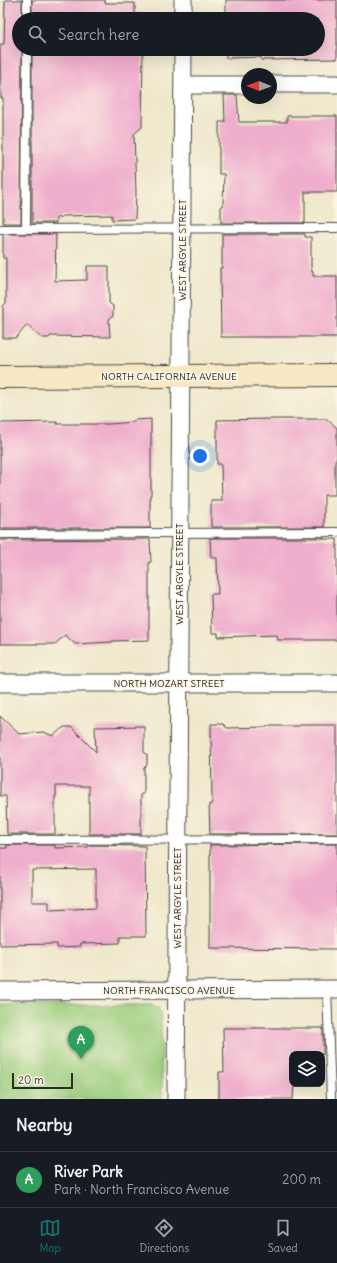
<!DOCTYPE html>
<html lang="en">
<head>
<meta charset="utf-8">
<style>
  :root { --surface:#171b24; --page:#242831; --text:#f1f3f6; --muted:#9ea1a6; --line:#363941; --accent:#0f766e }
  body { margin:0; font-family:Delius,sans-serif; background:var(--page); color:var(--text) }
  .controls { position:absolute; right:12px; bottom:12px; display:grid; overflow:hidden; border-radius:8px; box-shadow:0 4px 16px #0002 }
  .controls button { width:36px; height:36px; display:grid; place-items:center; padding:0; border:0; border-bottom:1px solid var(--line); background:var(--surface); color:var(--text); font:20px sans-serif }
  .compass { position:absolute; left:241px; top:68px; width:36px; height:36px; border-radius:50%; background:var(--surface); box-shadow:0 4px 16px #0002; rotate:271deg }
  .scale { position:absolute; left:12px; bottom:10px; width:61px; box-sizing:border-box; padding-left:4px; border:2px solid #2b2b2b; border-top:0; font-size:11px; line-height:14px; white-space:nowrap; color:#2b2b2b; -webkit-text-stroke:3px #fcf5e5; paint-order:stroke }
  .you { position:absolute; left:200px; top:456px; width:14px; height:14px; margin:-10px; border:3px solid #fff; border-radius:50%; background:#1a73e8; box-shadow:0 0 0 6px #1a73e833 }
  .badge { display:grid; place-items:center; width:26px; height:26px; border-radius:50%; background:var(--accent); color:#fff; font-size:13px; font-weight:700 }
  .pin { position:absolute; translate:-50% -33px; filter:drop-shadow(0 1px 2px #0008) }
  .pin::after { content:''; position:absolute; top:21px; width:14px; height:12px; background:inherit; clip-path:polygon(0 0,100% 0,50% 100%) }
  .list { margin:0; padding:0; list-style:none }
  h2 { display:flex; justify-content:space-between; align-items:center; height:52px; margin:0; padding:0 16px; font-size:17px }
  h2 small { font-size:13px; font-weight:400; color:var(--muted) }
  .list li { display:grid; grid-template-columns:26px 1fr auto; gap:12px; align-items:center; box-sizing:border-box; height:56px; padding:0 16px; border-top:1px solid var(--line) }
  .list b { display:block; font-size:15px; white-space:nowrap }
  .list p { margin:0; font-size:13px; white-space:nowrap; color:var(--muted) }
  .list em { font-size:13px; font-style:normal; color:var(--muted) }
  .icon { flex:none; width:22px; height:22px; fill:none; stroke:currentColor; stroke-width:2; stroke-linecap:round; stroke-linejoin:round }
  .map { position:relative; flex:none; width:337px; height:1099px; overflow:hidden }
  .search { position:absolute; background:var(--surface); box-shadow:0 4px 16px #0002; left:12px; right:12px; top:12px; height:44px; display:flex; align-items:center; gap:10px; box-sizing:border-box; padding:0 14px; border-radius:22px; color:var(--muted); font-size:15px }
  .sheet { height:108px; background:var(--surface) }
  nav { display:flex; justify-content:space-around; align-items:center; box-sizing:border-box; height:56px; border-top:1px solid var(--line); background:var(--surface); font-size:11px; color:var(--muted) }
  nav a { display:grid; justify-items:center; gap:2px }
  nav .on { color:var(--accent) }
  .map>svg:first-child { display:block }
  .green { fill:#9acc7c; stroke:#627c54 }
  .building { fill:#efaecc; fill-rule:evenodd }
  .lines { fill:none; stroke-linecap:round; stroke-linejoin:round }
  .service-casing { stroke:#484743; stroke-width:10 }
  .minor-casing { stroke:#484743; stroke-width:19 }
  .secondary-casing { stroke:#484743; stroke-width:24 }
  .service { stroke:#fff; stroke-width:8 }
  .minor { stroke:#fff; stroke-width:17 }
  .secondary { stroke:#f8e8c3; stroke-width:22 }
  .labels { text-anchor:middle; stroke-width:3.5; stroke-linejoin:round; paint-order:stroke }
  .street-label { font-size:10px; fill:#2b2b2b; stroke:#fcf5e5 }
</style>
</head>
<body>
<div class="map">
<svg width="337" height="1099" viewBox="0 0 337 1099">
  <rect width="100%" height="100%" fill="#fcf5e5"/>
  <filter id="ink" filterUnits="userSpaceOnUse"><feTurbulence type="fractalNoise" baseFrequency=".025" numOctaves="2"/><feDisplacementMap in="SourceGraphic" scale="8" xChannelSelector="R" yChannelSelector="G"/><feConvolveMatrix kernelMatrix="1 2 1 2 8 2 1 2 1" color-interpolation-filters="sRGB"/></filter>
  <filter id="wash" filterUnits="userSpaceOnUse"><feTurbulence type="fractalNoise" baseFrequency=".012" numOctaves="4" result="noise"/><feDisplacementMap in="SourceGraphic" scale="16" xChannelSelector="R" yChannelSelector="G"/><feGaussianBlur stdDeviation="0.9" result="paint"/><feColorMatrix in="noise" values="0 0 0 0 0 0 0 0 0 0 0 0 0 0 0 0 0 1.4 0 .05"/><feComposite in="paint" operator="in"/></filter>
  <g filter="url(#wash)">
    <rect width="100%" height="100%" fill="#efe8cc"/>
    <path class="green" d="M0 1005H153L157 1007 161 1013 162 1099H0Z"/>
    <g id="blocks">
      <path class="building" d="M5 0H22V19H19V49H22L21 223H3V98H1L0 44H4Z
        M32 0H105V3H135V14H142V19H32Z
        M226 0H337V59L261 60V57L226 58V49H318V19H226Z
        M32 49H143L142 127 134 134 136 193 135 219 112 220V215L62 216V217L56 218V223H32Z
        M224 95H237L239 122H287V116H337V192H305V223H221V206H223L224 174H219V122H225Z
        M3 234H56L55 281 87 280V266H109V303L113 306V316L109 319 110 337 50 336 49 338H42L27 325 16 338H3V306L6 303V258H3Z
        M222 234H305V237H311V271H313V276H337V337H221L220 268H222Z
        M151 419V495H150V528H0V423L57 422V424H109L134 422V420Z
        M271 419H327L337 428V457L335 461V495H324V527H211V501H222L221 464H217V420Z
        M210 538H324V539H337V640H278L277 635 218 637V633H212L211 594H218L217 558H211Z
        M150 539 151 562H149V640L112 641V642L75 644 65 635 55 644H0V540Z
        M0 716 19 734 44 732 53 736 64 727H71L96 752 95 727 144 726V752L147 755V765L144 768V794H141V834H89V786H56V796H55V834H7L6 796H0Z
        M211 724H223L227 728 267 727V726H299L300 725H337V834H210L209 804H212Z
        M337 844V949L210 948V845Z
        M7 845H55V848L88 847V845L145 846 146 936H120V943L80 944V947L57 948V944L0 945V848H7ZM96 869V908L49 910V902H32V870Z
        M223 1028H323V1055L322 1054H292V1084H294L293 1099H219V1072H224Z"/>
    </g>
  </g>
  <g filter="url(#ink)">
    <use href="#blocks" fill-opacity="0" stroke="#484743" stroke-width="1"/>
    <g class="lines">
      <defs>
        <path id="service" d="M27 19V0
          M0 229 337 228
          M26 229 27 49
          M0 534 337 532
          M0 840 337 839
          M327 989 331 1099"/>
        <path id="minor" d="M183 19V0
          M271 84H337
          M183 85H247
          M0 683H337
          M0 991 337 989
          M176 1099 183 49"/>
        <path id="secondary" d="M0 377 337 375"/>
      </defs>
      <use href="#service" class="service-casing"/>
      <use href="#minor" class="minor-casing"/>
      <use href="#secondary" class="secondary-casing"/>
      <use href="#service" class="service"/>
      <use href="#minor" class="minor"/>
      <use href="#secondary" class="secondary"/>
    </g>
  </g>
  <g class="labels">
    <g class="street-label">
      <text transform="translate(182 250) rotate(-90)" y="4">WEST ARGYLE STREET</text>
      <text x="169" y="380">NORTH CALIFORNIA AVENUE</text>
      <text transform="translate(179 574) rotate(-90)" y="4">WEST ARGYLE STREET</text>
      <text x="169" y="687">NORTH MOZART STREET</text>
      <text transform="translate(177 898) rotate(-90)" y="4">WEST ARGYLE STREET</text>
      <text x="169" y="994">NORTH FRANCISCO AVENUE</text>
    </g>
  </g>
</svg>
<div class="controls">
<button><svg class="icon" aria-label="layers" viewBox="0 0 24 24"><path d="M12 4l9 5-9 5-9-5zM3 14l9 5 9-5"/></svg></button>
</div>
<svg class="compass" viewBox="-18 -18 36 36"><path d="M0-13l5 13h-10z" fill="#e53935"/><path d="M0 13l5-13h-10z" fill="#9ea1a6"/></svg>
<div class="scale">20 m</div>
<div class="you"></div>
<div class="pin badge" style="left:81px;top:1059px;background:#2e9e5b">A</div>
<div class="search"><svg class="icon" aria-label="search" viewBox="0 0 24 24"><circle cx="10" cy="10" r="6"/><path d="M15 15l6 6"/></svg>Search here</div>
</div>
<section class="sheet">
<h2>Nearby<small></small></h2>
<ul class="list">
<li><span class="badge" style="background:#2e9e5b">A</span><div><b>River Park</b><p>Park · North Francisco Avenue</p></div><em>200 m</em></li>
</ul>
</section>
<nav>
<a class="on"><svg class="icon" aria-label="map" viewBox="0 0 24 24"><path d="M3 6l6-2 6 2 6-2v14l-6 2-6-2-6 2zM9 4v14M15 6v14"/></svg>Map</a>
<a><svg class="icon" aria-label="directions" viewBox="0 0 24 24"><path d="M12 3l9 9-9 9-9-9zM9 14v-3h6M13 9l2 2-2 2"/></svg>Directions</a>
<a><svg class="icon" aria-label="saved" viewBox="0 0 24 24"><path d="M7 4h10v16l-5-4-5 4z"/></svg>Saved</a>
</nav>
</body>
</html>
